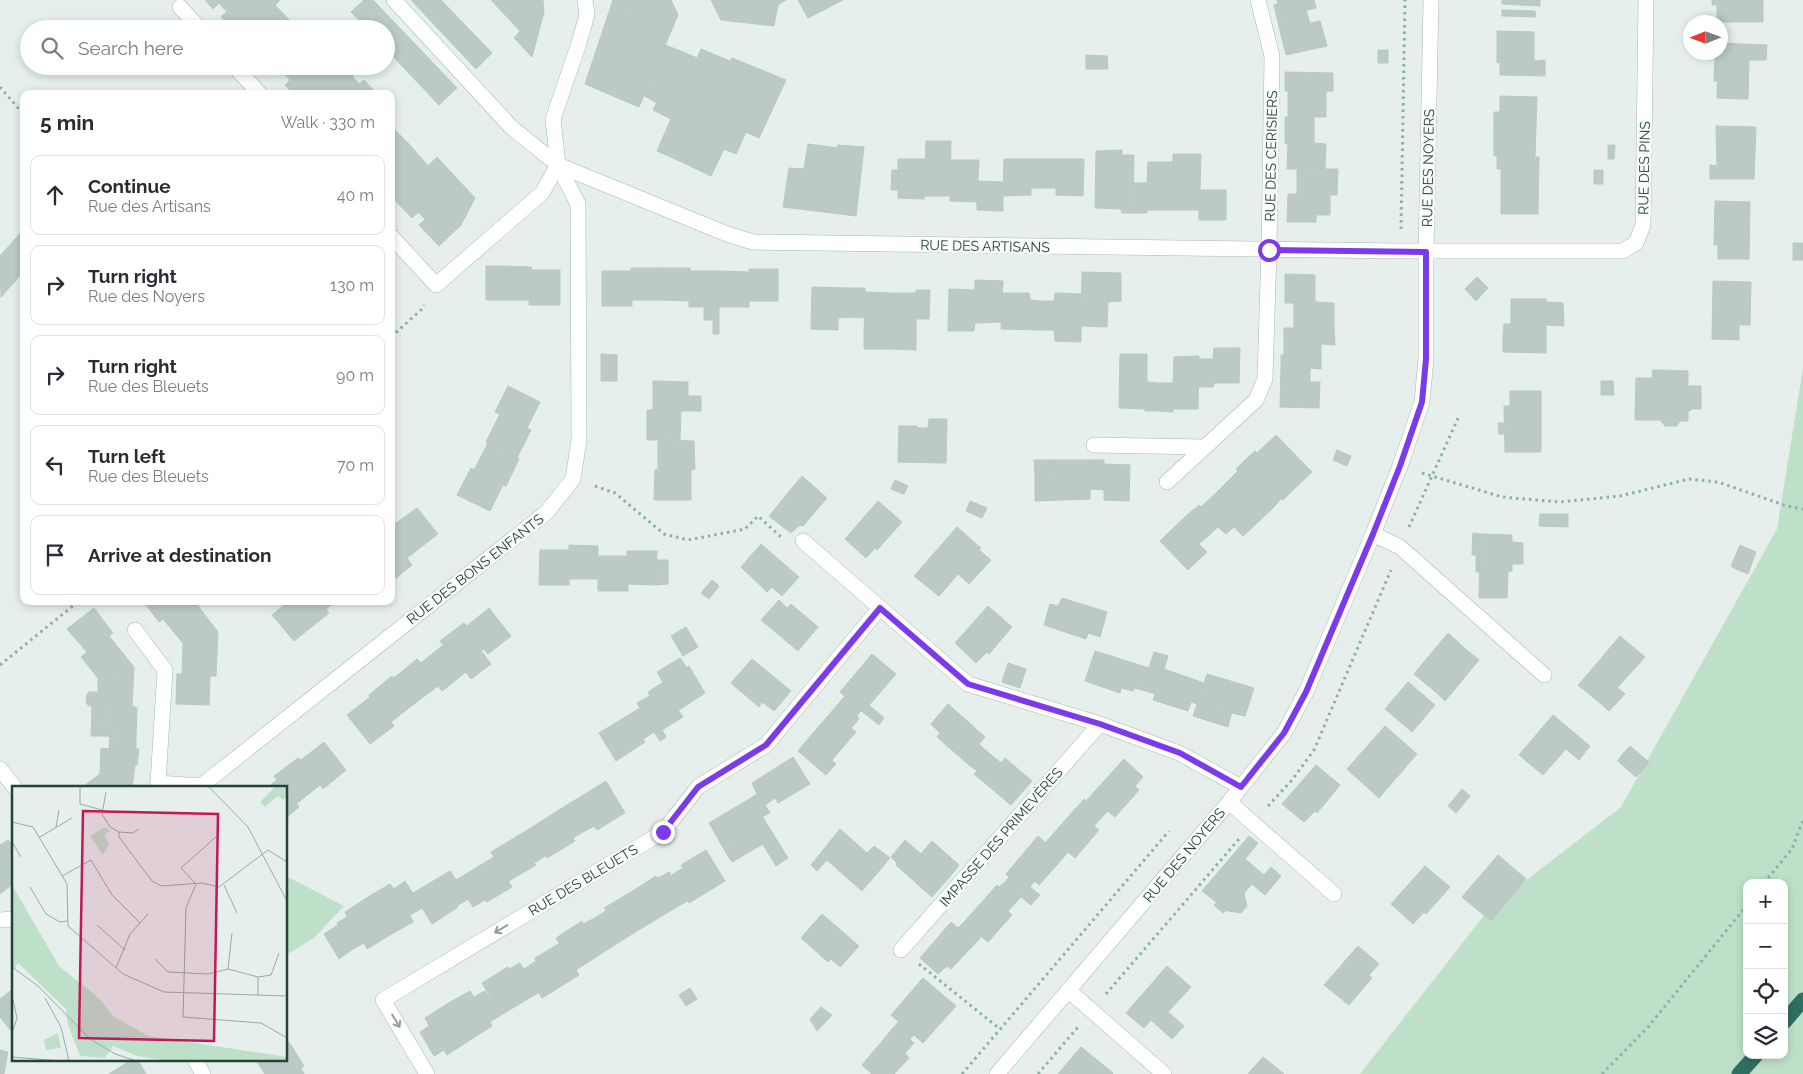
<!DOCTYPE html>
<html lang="en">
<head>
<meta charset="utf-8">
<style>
  :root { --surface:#fff; --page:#f2f2f3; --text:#2b2b33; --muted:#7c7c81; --line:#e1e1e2 }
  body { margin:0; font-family:Raleway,sans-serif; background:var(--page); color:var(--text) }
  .controls { position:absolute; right:15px; bottom:15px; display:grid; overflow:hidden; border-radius:10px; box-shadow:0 2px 8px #0003 }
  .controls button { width:45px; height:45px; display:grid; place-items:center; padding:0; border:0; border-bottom:1px solid var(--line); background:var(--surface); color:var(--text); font:25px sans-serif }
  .compass { position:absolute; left:1683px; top:15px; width:45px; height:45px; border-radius:50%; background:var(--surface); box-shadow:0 2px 8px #0003; rotate:269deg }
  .stop { position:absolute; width:15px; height:15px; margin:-11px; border:4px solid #7c3aed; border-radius:50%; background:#fff }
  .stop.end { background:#7c3aed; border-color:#fff; box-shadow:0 1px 5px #0008 }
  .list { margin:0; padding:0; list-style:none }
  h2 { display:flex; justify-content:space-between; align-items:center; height:65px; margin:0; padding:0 20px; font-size:21px }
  h2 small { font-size:16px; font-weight:400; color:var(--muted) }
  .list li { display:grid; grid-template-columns:32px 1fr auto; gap:15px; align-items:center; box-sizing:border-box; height:80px; margin:0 10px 10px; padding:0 10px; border:1px solid var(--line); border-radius:10px }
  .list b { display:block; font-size:19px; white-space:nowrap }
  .list p { margin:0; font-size:16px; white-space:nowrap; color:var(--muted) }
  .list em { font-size:16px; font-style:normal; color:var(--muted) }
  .icon { flex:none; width:28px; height:28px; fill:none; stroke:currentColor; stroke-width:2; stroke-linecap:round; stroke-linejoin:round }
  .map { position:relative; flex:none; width:1803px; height:1074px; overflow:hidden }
  .search { position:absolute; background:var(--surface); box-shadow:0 2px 8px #0003; left:20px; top:20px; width:375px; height:55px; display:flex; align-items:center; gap:12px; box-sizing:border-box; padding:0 18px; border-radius:28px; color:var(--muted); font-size:19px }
  .panel { position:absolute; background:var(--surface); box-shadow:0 2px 8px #0003; left:20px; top:90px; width:375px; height:515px; border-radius:10px }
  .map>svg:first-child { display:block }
  .green { fill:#bfe0c8; fill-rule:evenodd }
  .building { fill:#bbcac4; stroke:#b8c9c2 }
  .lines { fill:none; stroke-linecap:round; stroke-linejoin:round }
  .minor-casing { stroke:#a8b8b2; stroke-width:16 }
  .highway-casing { stroke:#c2cac8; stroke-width:16 }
  .path { stroke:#86b3a5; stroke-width:3; stroke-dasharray:2.5 4; stroke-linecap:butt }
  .minor { stroke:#fff; stroke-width:15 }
  .highway { stroke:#2f6f62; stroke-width:15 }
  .oneway { stroke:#92a09c }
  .route { stroke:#7c3aed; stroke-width:6 }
  .labels { text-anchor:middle; stroke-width:5; stroke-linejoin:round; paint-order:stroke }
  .street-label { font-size:14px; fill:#24423a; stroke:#f7fbf9 }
  .inset-road { fill:none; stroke:#98aaa4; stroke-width:1 }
  .view { fill:#c2185b; fill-opacity:0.15; stroke:#c2185b; stroke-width:2.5 }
  .inset-edge { fill:none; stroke:#24423a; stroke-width:2.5 }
</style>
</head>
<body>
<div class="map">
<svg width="1803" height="1074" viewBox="0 0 1803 1074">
  <rect width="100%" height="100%" fill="#e6efeb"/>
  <path class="green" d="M1803 368V1074H1360L1489 909 1621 807 1777 529ZM1747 883H1784V1055H1747Z
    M286 876 344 906 314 938 286 955Z"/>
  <path class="building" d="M205 0H222L213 9Z
    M222 0H227L233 6 227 12 219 3Z
    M227 0H280L275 5 298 29H232L221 17 233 6Z
    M364 0H373L457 88 439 105 386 49V29H367L351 12Z
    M411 0H441L492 53 476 69Z
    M491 0H543L544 12 532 57 514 38 520 31Z
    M613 0H671L678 15 611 6Z
    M711 0H786L778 5 774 26 721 20Z
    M798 0H843L808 18Z
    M1277 0H1314L1316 8 1277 18 1274 5 1278 4Z
    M1502 0H1540V6L1502 4Z
    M1712 0H1748V5H1763V22H1717V5H1712Z
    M1748 0H1763V5H1748Z
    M611 6 678 15 639 107 585 84Z
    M1502 10 1535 11 1536 17 1502 16Z
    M1306 11 1310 23 1320 21 1327 46 1286 55 1277 18Z
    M1497 31 1534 32V61L1545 60V76L1500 75V62L1497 63Z
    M1720 43 1767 45 1766 60H1749L1748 99 1717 98 1718 59H1715V52H1720Z
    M665 45 681 51 657 103 643 95Z
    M701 49 730 61 686 164 657 151 671 119 653 110 681 51 697 58Z
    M1378 50H1388V63H1378Z
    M1086 55 1107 56 1108 69H1086Z
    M732 58 786 80 759 138 746 132 736 154 724 149 711 176 686 164Z
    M1715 59H1718V81H1714Z
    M268 66H351L356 72 352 76 359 84 364 80 377 94H294L285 85 290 80 279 68 274 73Z
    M1285 72 1333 73V91H1326V117H1314V130H1285V117H1288V91H1285Z
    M1500 96 1537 97 1535 156H1494V128H1500Z
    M1494 112H1500V128H1494Z
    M391 126 408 143 428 166 437 157 475 198 461 225 439 246 419 225 431 214 424 207 412 218 391 196Z
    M1716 126 1756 127 1754 179H1710V165L1717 166Z
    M1285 130H1314V143L1326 144 1325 169H1287L1288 144 1285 143Z
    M926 141H951L950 196H925L924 199 898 198V170H925Z
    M808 144 837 148 838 145 864 147 856 216 783 207 789 168 804 169Z
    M1608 145H1615L1614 159H1608Z
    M1122 150V155H1134L1133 213H1122L1121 209 1095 208 1096 151Z
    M1173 154H1201L1200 190H1226V220H1199V210H1173Z
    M1497 156 1539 157 1538 214H1501V169H1497Z
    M898 159H925V170H898Z
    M1004 159H1044L1043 188H1031V195L1003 196Z
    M1044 159H1084L1083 196 1056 195V188H1043Z
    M951 160H979L978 181 1003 182V211L977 210V202L950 201Z
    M1148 162H1174L1173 210H1147V213H1133V183H1147Z
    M1297 169H1338L1337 195H1330V215H1316V222H1287L1288 194H1297Z
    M892 170H898V190H891Z
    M1594 170H1603V184H1594Z
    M1715 201 1750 202 1749 259H1718V245H1714Z
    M424 207 431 214 425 219 418 212Z
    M24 229V271L1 297 0 256Z
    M1793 243H1803V260H1793Z
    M486 266H501L500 277 486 276Z
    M501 266 531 267 532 270H560V305H529V300H486V276L500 277Z
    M631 268H661V300H632V306H602V271H631Z
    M661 268H690V271H719V320H704V307H689V301L661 300Z
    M749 269H778V301H749V307H719V271L749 272Z
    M1082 272 1121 273V301L1108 302 1107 327 1081 326Z
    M1285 274 1315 275V302L1334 303V328H1294V303H1285Z
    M1477 277 1488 288 1476 301 1465 289Z
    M975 280 1003 281 1001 322 975 323 974 331H948L949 289 975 290Z
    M1713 281 1751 282 1750 325H1739V340L1712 339Z
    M812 287 850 288V317L838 318V330L811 329Z
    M850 288H865V292L891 293 890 330 864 329 865 318 850 317Z
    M916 290H930L929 319H916V330H890L891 293H916Z
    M1002 293H1029L1030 300 1041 301V330L1001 329Z
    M1055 293 1081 294V342L1055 341 1054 330H1041V301H1054Z
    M1511 299H1546V353L1503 352V336H1511Z
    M1546 302 1563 303 1564 326 1546 325Z
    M713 320H719V334H713Z
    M1504 324H1511V336H1503Z
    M1284 328H1334L1335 345 1321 344V355L1310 356V368H1281V355H1284Z
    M864 329 890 330V349H864Z
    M890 330H916V350L890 349Z
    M1214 348H1240L1239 383H1214L1213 387H1198L1199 359H1213Z
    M601 354 617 355V381H601Z
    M1120 354H1147V382L1159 383V411H1145V409L1119 408Z
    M1321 355V369L1310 368V356Z
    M1199 356 1198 409H1173V412L1159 411V383H1173L1174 357Z
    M1281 368H1310V382H1320L1319 408 1280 407Z
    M1653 370H1661L1660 375 1658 378H1652Z
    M1661 370 1688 371V386H1701V409H1692L1688 412V421H1680L1676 417 1666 416 1660 420H1635L1636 378H1658L1660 375Z
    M653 381 688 382V411H681L680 440H647V410H653Z
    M1601 381H1613L1614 395H1601Z
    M508 386 540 402 527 428 531 430 517 458 486 442 500 414 495 412Z
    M1510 391H1541V452H1505L1504 406H1510Z
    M688 396H701V411H688Z
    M1666 416 1676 417 1680 421 1677 426H1665L1660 420Z
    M929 419H947L946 463 898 462 899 426H917V428H928Z
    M1498 423H1504V434H1499Z
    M1276 435 1312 472 1293 490 1275 472 1266 481 1245 460 1255 451 1257 453Z
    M658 440 694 441 695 469 691 470V500H654L655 470 658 469Z
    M488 443 519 459 506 486 503 485 490 511 457 495 471 468 474 470Z
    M1337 450 1351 456 1347 466 1333 460Z
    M1034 460H1051L1052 473 1035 474Z
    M1051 460H1091L1090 499 1035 501V474L1052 473Z
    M1091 460H1104V464L1130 465 1129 501 1104 500V490L1090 489Z
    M1245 460 1266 481 1256 490 1273 508 1254 526 1219 490 1238 471 1236 469Z
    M1275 472 1293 490 1283 500 1266 481Z
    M802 476 827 498 803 526 800 525 791 533 769 516Z
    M895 480 908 486 904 494 891 489Z
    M1266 481 1282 498 1273 508 1256 490Z
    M1219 490 1254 526 1243 536 1234 527 1226 534 1218 527 1208 536 1187 515 1199 505 1201 507Z
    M878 501 902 522 877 550 875 548 866 558 845 539Z
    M970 501 987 508 982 518 966 511Z
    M417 508 438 534 407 558 412 565 396 578 391 572V527Z
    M1540 514H1568V527L1539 526Z
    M1187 515 1208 536 1199 544 1207 552 1188 570 1160 541Z
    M957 527 981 548 979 550 991 560 969 584 958 574 939 596 914 576Z
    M1473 533 1480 534V555H1472Z
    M1480 534 1512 535V571H1508L1507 598H1479Z
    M1512 542 1523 543V564H1512Z
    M761 544 799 577 782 596 772 587 767 592 741 567Z
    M569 545 598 546V579H569V585H539L540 550H569Z
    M1740 545 1746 548 1736 569 1731 566Z
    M1746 548 1756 552 1748 574 1736 569Z
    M627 551H657L656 585 628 584V591H598V556H627Z
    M1476 555H1480V572H1476Z
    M656 560H668V584L656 585Z
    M712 580 719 586 709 599 701 593Z
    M1062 598 1107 612 1100 637 1088 633 1086 639 1044 625 1050 604 1058 606Z
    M779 600 787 608 791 604 818 627 798 651 761 620Z
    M143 601H194L218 632 183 643 163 619 159 622Z
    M289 601H336L326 609 329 613 294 641 272 615Z
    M988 606 1012 627 989 654 987 652 976 663 955 643Z
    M94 608 113 633 109 636 134 667 98 678 81 657 87 652 67 629Z
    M489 608 511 636 488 654 484 649 462 667 440 641 464 623 467 626Z
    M686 627 698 647 683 656 671 636Z
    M218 632 216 676H210L209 705 176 704 177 674H182L183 643Z
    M1448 633 1469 652 1460 663 1462 666 1438 694 1414 674Z
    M1620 636 1645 657 1617 688 1615 686 1608 693 1587 675Z
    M443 645 466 672 442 691 438 686 414 704 394 678 417 659 421 663Z
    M1095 651 1149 668 1142 690 1135 688 1133 691 1121 688 1120 693 1085 681Z
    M482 652 491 664 471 679 462 667Z
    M1154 652 1168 656 1164 669 1204 683 1197 704 1191 702 1188 711 1153 700 1155 694 1142 690Z
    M1469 652 1479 660 1445 701 1438 694 1462 666 1460 663Z
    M872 654 896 674 872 702 868 699 859 709 840 692Z
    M680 658 686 667 663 682 657 672Z
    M752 659 791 691 774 711 762 702 759 707 731 683Z
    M1008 663 1026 669 1020 688 1002 682Z
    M689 666 705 693 676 712 673 706 654 718 644 699 650 696 648 692Z
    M134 667 132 706 137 708 136 737 103 736 105 707 98 706V678Z
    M1207 674 1254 688 1245 716 1232 713 1231 715 1197 704Z
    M1587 675 1608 693 1600 703 1578 685Z
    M392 676 414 704 391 722 394 726 370 744 347 715 370 697 369 695Z
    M1408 682 1435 705 1412 732 1385 709Z
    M1615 686 1625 694 1609 711 1600 703Z
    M89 692H98V706H89L86 703 87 695Z
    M845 696 861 710 857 716 859 719 851 728 856 732 832 760 808 739Z
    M644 699 666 737 660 741 654 732 643 739 645 742 616 761 599 733 640 708 637 703Z
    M868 699 872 702 869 705 884 718 879 725 859 709Z
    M948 704 985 737 979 744 983 748 969 765 937 737 940 733 931 724Z
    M1197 704 1231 715 1228 727 1193 716Z
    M92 706 105 707 103 736H91Z
    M673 706 676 712 678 710 683 717 662 730 654 718Z
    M1553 715 1590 746 1579 760 1566 749 1543 775 1519 755Z
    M1385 726 1417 754 1379 798 1347 769Z
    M110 736 136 737V749H139L137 765H135L132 788H86L84 786 100 774 101 748 109 749Z
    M808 739 836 764 826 775 798 751Z
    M324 742 346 770 323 789 320 785 296 804 286 791V788H283L274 776 298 758 301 760Z
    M1630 746 1649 762 1640 773 1621 756Z
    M983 748 1001 763 1005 758 1032 781 1011 805 974 774 977 771 969 765Z
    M1621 756 1640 773 1636 777 1618 761Z
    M793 757 810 784 778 803 775 798 765 805 770 813 762 817 751 798 757 794 752 783Z
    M1124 759 1143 777 1135 786 1139 790 1115 817 1108 811 1103 816 1086 801Z
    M1316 765 1340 785 1317 813 1315 811 1304 822 1282 804Z
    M277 780 283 788H267Z
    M606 781 625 813 597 830 594 826 583 832 567 805Z
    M1462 789 1470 796 1456 813 1448 806Z
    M286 791 299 807 286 818Z
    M751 798 788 858 776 866 756 833 725 851 709 823Z
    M1084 799 1103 816 1094 826 1099 830 1075 858 1068 852 1063 858 1046 842Z
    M567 805 583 832 573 838 575 841 547 858 529 829Z
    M529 829 545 856 534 863 536 865 509 881 491 852Z
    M840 829 867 853 874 846 890 858 862 891 827 860 817 871 811 865Z
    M756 833 763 844 732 862 725 851Z
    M1038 836 1063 858 1039 885 1035 881 1021 897 1005 882 1009 877 1006 874Z
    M1249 836 1258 843 1245 859 1264 875 1271 867 1281 876 1265 895 1252 884 1228 911 1202 891Z
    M8 840 14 846V876L0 858V845Z
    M905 840 921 854 925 849 953 873 932 897 896 865 897 863 891 857Z
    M932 841 959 865 953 873 925 849Z
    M706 850 725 881 689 903 672 875 683 868 681 865Z
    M1498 855 1526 879 1491 921 1462 897Z
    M494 857 512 887 487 902 485 900 473 907 456 880Z
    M0 858 14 876V883L0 894Z
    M1425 866 1450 887 1426 914 1424 912 1413 924 1391 904Z
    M450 871 468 899 457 906 458 907 432 924 413 893Z
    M669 872 687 901 650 923 631 892 656 876 658 878Z
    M405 881 422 908 410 915 413 922 390 935 368 897 390 884 394 889Z
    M1005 882 1021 897 1008 911 1012 915 988 942 964 922 997 885 999 887Z
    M1030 887 1040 895 1031 905 1021 897Z
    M631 892 650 923 613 946 595 918 607 910 604 908Z
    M1244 893 1247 906 1241 913 1228 911Z
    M368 897 390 935 367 949 364 943 353 949 337 923 347 917 345 912Z
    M1217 902 1227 910 1223 913 1214 905Z
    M822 914 859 946 840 967 831 959 828 962 801 938Z
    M595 918 613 946 576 970 556 938 582 921 583 924Z
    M951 922 958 928 964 922 981 937 951 969 947 966 938 974 920 958Z
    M338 925 353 949 339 959 324 934Z
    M560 943 579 975 542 998 524 969 536 961 535 958Z
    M1358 946 1379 964 1369 975 1372 978 1349 1005 1324 985Z
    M520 963 538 993 501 1015 482 983 508 967 509 969Z
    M1167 966 1191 987 1168 1012 1184 1026 1172 1039 1151 1020 1144 1028 1126 1013Z
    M923 978 956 1006 948 1015 938 1008 914 1035 891 1015Z
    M14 988V1033H13L0 1017V999Z
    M690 988 697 999 686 1006 679 995Z
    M470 991 474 997 485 991 501 1015 490 1022 492 1026 470 1040 447 1004Z
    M447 1004 470 1040 447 1055 444 1050 434 1056 420 1032 429 1026 425 1018Z
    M821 1007 832 1015 817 1031 810 1019Z
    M938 1008 948 1015 923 1043 914 1035Z
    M899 1021 914 1035 910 1039 914 1043 905 1053 909 1058 894 1074H872L862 1065Z
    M289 1042 304 1066 301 1068 304 1074H265L257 1062 260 1060H286V1044Z
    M1081 1047 1113 1073 1112 1074H1058Z
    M0 1050 8 1052 4 1074H0Z
    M1263 1057 1284 1074H1248Z
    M131 1060H138L146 1074H109Z"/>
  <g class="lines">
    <defs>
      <path id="minor" d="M394 0 511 127 558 165 727 234 753 242 1401 251H1623L1636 243 1643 225 1646 0
        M180 7 200 29
        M234 66 260 94
        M391 236 436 285 542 193 558 165
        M1094 445 1205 447
        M1167 482 1256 400 1265 379 1269 249 1272 56 1258 0
        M1373 534 1400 547 1544 675
        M803 541 968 684 1100 724 1179 753 1241 787
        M135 630 165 670 158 783 156 788
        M0 769 15 788
        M158 783 201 786 547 512 573 479 579 440 578 204 558 165 553 119 578 46 587 15 585 0
        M1229 802 1334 894
        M0 920 14 919
        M901 950 1100 724
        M1068 990 1164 1074
        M195 1060 203 1074
        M427 1074 383 1000 663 832 698 787 766 745 880 608
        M997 1074 1229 802 1284 733 1306 692 1373 534 1400 466 1422 402 1426 359V252L1431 0"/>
      <path id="highway" d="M1784 1022 1803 1000
        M1739 1074 1756 1055"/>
    </defs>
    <use href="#minor" class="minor-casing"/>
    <use href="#highway" class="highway-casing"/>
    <path class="path" d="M0 87 24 115
      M1401 229 1405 0
      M391 337 421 310 424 305
      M1422 473 1502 497 1560 502 1620 496 1689 479 1718 482 1787 506 1803 509
      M595 486 615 493 664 534 688 540 745 529 758 516 782 538
      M1409 527 1459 416
      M0 665 79 601
      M1268 806 1292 780 1314 750 1391 570
      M1764 883 1792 849 1803 820
      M919 964 1000 1029
      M1106 994 1239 839
      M962 1074 1169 831
      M1038 1074 1078 1027
      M1602 1074 1648 1027 1747 905"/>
    <use href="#minor" class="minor"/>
    <use href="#highway" class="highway"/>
  </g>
  <defs><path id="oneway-shaft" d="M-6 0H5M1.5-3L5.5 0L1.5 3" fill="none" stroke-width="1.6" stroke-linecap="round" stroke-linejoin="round" transform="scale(1.25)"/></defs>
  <g class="oneway">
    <use href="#oneway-shaft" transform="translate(501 929) rotate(149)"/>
    <use href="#oneway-shaft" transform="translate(396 1021) rotate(59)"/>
  </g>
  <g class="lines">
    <path class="route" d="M663 832 698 787 766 745 880 608 968 684 1100 724 1180 753 1241 787 1284 733 1306 692 1373 534 1400 466 1422 402 1426 359V252L1269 250"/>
  </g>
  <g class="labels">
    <g class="street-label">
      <text transform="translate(1271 156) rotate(-89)" y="5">RUE DES CERISIERS</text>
      <text transform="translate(1428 168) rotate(-89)" y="5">RUE DES NOYERS</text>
      <text transform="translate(1644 168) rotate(-89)" y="5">RUE DES PINS</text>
      <text transform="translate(985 246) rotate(1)" y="5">RUE DES ARTISANS</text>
      <text transform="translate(475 569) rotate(-38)" y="5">RUE DES BONS ENFANTS</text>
      <text transform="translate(1001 837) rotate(-49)" y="5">IMPASSE DES PRIMEVÈRES</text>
      <text transform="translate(1184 855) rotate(-50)" y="5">RUE DES NOYERS</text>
      <text transform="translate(583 880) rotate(-31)" y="5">RUE DES BLEUETS</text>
    </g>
  </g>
  <g transform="translate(12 786)">
    <rect width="275" height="275" fill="#e6efeb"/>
    <path d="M264 0H275V10L271 14 266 10 253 21 248 16ZM93 41 98 45 92 49 97 58 91 69 78 50ZM0 99 47 180 88 213 101 230 136 250 275 271V275H158L125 270 101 260 93 272 68 270 56 239 54 223 6 177 0 186ZM46 247 49 262 34 264 32 254Z" fill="#bfe0c8"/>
    <path class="inset-road" d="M68 0V18L90 24M196 0 236 41 275 115M94 6 90 28 98 41 107 46 121 47 127 43M0 36 21 41 55 98 56 140 111 188 152 206 275 210M44 41 47 24M107 46V51L140 95 149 100 190 97 207 101 256 64 275 76M28 51 60 32M0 56 9 71M50 90 79 74 100 109 128 137M184 98 174 122 171 231 249 237 275 252M184 98 169 82 205 50M212 99 225 127M18 101 34 128 48 136 55 135M85 139 113 164M143 173 156 186 196 188 216 183 246 191 259 189 267 167M0 181 26 200 78 253 103 268 125 275M104 182 118 148 136 128M216 183 220 147M246 209V191M0 210 5 232 0 247M33 212 49 241 57 275M0 271 49 275"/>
    <path class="view" d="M71 25 206 28 202 255 67 252Z"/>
    <rect width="275" height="275" class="inset-edge"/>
  </g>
</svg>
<div class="controls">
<button>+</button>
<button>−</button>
<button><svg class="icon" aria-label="locate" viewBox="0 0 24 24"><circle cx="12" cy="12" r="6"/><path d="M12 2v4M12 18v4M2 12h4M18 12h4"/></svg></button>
<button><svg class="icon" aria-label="layers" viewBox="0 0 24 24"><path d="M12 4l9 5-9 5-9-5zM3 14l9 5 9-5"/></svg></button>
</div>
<svg class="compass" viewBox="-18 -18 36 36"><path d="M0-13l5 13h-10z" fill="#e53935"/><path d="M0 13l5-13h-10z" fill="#7c7c81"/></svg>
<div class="stop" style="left:1269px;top:250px"></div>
<div class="stop end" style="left:663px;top:832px"></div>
<div class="search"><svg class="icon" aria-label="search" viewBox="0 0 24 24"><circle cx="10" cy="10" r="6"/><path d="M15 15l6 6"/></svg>Search here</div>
<section class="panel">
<h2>5 min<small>Walk · 330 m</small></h2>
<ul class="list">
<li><svg class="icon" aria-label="ahead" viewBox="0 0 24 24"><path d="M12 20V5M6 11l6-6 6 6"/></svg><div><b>Continue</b><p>Rue des Artisans</p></div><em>40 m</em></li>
<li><svg class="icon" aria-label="right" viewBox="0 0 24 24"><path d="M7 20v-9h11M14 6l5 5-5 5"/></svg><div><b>Turn right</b><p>Rue des Noyers</p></div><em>130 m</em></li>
<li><svg class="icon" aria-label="right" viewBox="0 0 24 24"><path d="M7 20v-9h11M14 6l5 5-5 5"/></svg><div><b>Turn right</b><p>Rue des Bleuets</p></div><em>90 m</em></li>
<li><svg class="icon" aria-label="left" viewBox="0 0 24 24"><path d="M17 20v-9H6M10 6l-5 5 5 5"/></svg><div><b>Turn left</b><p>Rue des Bleuets</p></div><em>70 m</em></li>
<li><svg class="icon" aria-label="arrive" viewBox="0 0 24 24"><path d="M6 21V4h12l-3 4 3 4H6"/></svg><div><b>Arrive at destination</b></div></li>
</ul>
</section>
</div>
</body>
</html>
